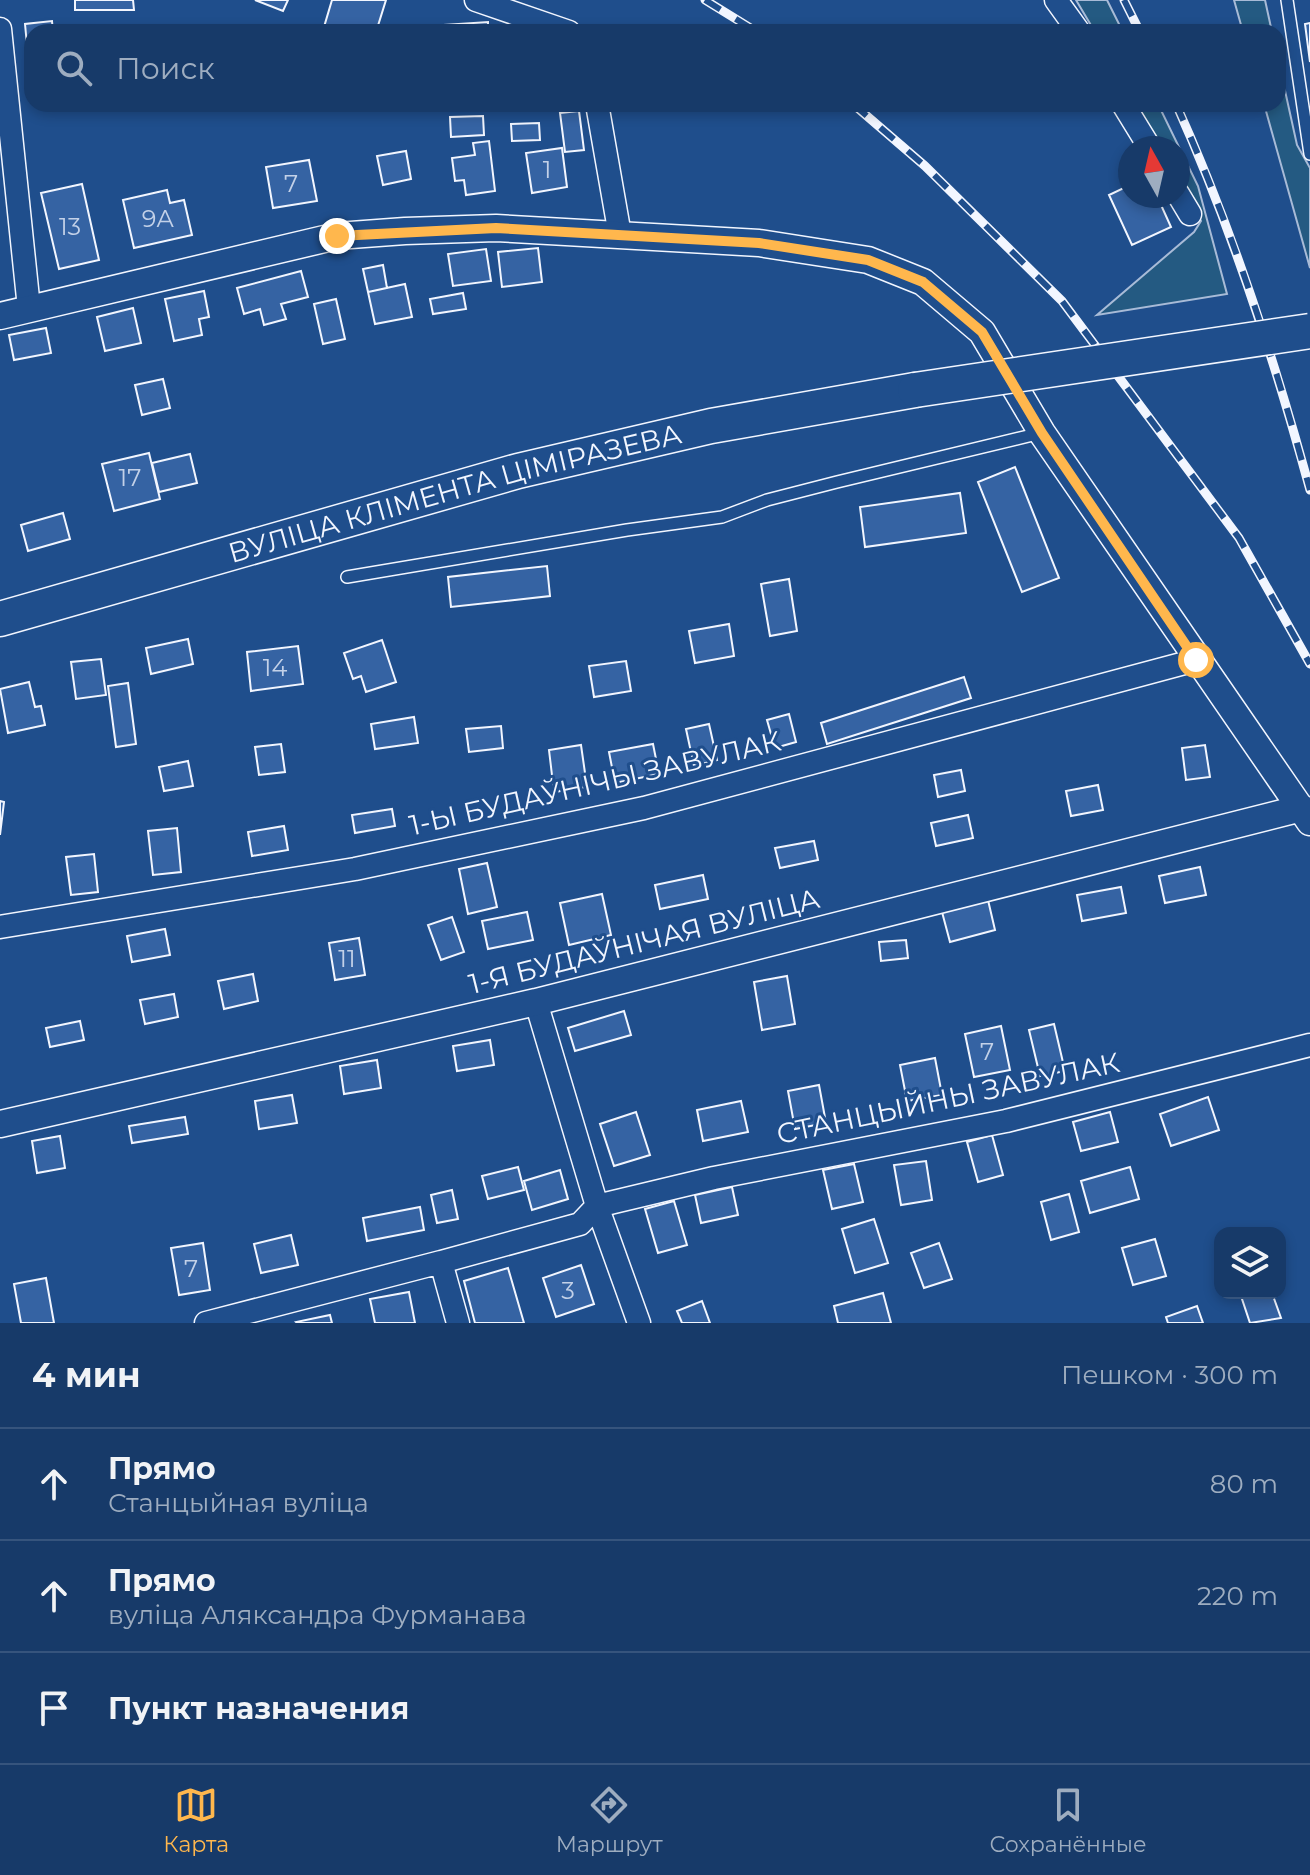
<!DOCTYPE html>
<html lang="ru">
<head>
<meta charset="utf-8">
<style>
  :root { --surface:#173a69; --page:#244571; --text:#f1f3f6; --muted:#9eadc0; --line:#36547d; --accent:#ffb74d }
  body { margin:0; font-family:Montserrat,sans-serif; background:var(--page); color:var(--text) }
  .controls { position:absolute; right:24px; bottom:24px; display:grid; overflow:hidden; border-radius:16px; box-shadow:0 4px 12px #0003 }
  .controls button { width:72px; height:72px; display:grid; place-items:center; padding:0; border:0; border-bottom:2px solid var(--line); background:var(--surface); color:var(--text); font:40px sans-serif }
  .compass { position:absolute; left:1118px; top:136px; width:72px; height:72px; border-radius:50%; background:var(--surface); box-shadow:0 4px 12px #0003; rotate:352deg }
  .stop { position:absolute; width:24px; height:24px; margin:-18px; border:6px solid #ffb74d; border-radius:50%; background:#fff }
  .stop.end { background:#ffb74d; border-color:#fff; box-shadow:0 2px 8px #0008 }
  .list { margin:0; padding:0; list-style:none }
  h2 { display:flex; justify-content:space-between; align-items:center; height:104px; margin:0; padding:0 32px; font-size:34px }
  h2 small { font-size:26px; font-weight:400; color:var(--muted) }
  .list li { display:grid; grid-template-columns:52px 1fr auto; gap:24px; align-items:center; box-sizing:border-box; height:112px; padding:0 32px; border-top:2px solid var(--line) }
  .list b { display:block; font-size:30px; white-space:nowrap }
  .list p { margin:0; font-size:26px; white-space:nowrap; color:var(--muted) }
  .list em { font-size:26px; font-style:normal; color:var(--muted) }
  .icon { flex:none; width:44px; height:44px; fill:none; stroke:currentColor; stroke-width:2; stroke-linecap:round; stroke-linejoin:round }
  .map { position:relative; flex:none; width:1310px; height:1323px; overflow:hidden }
  .search { position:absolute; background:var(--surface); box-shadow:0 4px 12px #0003; left:24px; right:24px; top:24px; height:88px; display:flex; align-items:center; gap:20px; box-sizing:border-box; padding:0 28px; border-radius:24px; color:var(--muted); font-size:30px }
  .sheet { height:440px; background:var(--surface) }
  nav { display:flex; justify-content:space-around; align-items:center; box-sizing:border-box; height:112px; border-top:2px solid var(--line); background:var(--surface); font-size:22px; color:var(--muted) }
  nav a { display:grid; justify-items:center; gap:4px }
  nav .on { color:var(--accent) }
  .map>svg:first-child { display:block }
  .grass { fill:#245a82; stroke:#a8bbd7; stroke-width:2 }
  .building { fill:#3563a3; stroke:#f2f6ff; stroke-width:2 }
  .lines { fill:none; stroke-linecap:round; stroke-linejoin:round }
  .service-casing { stroke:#f2f6ff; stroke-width:14 }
  .minor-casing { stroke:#f2f6ff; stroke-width:25 }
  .tertiary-casing { stroke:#f2f6ff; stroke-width:29 }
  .primary-casing { stroke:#f2f6ff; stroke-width:37 }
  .service { stroke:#1f4e8c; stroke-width:11 }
  .minor { stroke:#1f4e8c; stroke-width:22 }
  .tertiary { stroke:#1f4e8c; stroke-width:26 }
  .primary { stroke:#1f4e8c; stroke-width:34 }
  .rail-casing { stroke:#f2f6ff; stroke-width:9 }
  .rail { stroke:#1f4e8c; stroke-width:6; stroke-dasharray:18; stroke-linecap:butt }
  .primary-bridge-casing { stroke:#f2f6ff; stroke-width:37; stroke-linecap:butt }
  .primary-bridge { stroke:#1f4e8c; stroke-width:34 }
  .route { stroke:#ffb74d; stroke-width:10 }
  .labels { text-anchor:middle; stroke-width:6; stroke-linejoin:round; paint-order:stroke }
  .number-label { font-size:24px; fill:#c3d1e8 }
  .street-label { font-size:28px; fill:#f2f6ff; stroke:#1f4e8c }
</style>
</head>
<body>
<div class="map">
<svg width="1310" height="1323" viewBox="0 0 1310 1323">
  <rect width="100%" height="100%" fill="#1f4e8c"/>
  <path class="grass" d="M1076 0H1107L1123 32H1095Z
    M1234 0H1265L1272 32H1243Z
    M1278 59 1297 145 1310 168V268L1264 104H1278Z
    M1136 104H1158L1198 186 1227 294 1097 315 1194 232 1201 221 1178 179V148H1160Z"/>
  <path class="building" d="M75 0H133L134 10H75Z
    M255 0H288L283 11Z
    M332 0H386L376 32H338L324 27Z
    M52 21 53 32H32V45H27L25 24Z
    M488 22V32H444V25Z
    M1310 23V62L1305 24Z
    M490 26H513V32H490Z
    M184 28H204V32H184Z
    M579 111 584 150 565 152 560 113Z
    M483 116 484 135 451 137 450 117Z
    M539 123 540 140 512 141 511 124Z
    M489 141 495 191 466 195 464 180 455 181 452 158 475 155 473 143Z
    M562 148 567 187 532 193 526 153Z
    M406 151 411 179 383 185 377 156Z
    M309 160 317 201 273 208 266 167Z
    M82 184 99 260 59 269 41 193Z
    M1130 185V196H1157L1171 227 1132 245 1109 195Z
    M167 190 170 203 184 200 192 235 134 248 123 200Z
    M538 248 542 282 502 287 498 252Z
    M486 249 491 281 453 286 448 254Z
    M383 265 387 288 368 292 363 269Z
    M301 271 308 297 281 304 286 319 264 325 260 309 244 314 237 288Z
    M405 284 412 317 375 324 368 292Z
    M204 291 209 317 199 319 202 335 174 341 165 299Z
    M463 293 466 309 433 314 430 299Z
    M336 299 345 339 323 344 314 304Z
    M133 308 141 343 105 351 97 317Z
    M46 328 51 353 14 360 9 335Z
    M163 379 170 408 142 415 135 385Z
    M149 453 160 499 114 511 102 464Z
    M190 454 197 483 159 492 152 463Z
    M1015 467 1059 578 1022 592 978 482Z
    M960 493 966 533 865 547 860 507Z
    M63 513 70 539 28 551 21 525Z
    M547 566 550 596 451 607 448 577Z
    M789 579 797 631 770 636 761 584Z
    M729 624 734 656 695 663 689 631Z
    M188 639 193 664 151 674 146 648Z
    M382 640 396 682 366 692 361 676 353 679 344 653Z
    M298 646 303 684 251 691 247 652Z
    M101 659 106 695 76 699 71 662Z
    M626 661 631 691 594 697 589 666Z
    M964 677 971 698 827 744 821 723Z
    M29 682 35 707 41 706 45 725 8 733 0 689Z
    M128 683 136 744 116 747 108 686Z
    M789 714 796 742 775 748 767 720Z
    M414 717 418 743 375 749 371 724Z
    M709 724 717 760 694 766 686 729Z
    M501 726 503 748 469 752 466 729Z
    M281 744 285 772 259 775 255 747Z
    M653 744 659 774 615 783 609 752Z
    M581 745 587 787 554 792 549 750Z
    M1205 745 1210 777 1186 780 1182 748Z
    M188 761 193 786 164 791 159 767Z
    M961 770 965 791 938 797 934 775Z
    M1098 785 1103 810 1071 816 1066 791Z
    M0 801 4 802 0 835Z
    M392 809 395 826 355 833 352 815Z
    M968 815 973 838 936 846 931 823Z
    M284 826 288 850 252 856 248 832Z
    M177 828 181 872 153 875 148 831Z
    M814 841 818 860 780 868 775 848Z
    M94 854 98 892 71 895 66 857Z
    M487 863 497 907 468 914 459 869Z
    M1200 867 1206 895 1165 903 1159 876Z
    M703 875 708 899 660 909 655 885Z
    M1121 887 1126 913 1082 921 1077 895Z
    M602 894 611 935 569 945 560 903Z
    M988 900 995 930 950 942 942 912Z
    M527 912 533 940 488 949 482 921Z
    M452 917 464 952 441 960 428 925Z
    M165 929 170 955 132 962 127 936Z
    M359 938 365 975 335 980 329 943Z
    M906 940 908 958 881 961 879 942Z
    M253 974 258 1001 224 1009 218 981Z
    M787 976 795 1024 762 1030 754 982Z
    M174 994 178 1017 145 1024 140 1000Z
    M624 1011 631 1035 575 1051 568 1028Z
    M80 1021 84 1040 50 1047 46 1028Z
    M1054 1024 1065 1071 1040 1076 1029 1030Z
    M1001 1026 1010 1070 974 1077 965 1034Z
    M490 1040 494 1065 457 1071 453 1046Z
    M935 1058 942 1095 907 1101 900 1065Z
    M377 1060 381 1088 344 1094 340 1066Z
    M819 1085 826 1123 795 1129 788 1091Z
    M292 1095 297 1123 259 1129 255 1101Z
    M1208 1097 1219 1130 1171 1146 1160 1114Z
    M741 1101 748 1132 703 1141 697 1110Z
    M636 1112 650 1155 614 1166 600 1124Z
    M1110 1112 1118 1142 1081 1151 1073 1122Z
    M185 1117 188 1134 132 1143 129 1126Z
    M992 1135 1003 1175 978 1182 967 1142Z
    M60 1136 65 1168 37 1173 32 1141Z
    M926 1161 932 1200 901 1205 894 1165Z
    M854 1164 863 1202 832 1209 823 1170Z
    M518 1167 524 1190 488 1199 482 1176Z
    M1130 1167 1139 1199 1090 1213 1081 1181Z
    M560 1170 568 1199 532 1210 524 1181Z
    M732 1187 738 1215 701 1223 695 1195Z
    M452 1190 458 1219 437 1223 431 1195Z
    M1069 1194 1079 1232 1051 1240 1041 1202Z
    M674 1201 687 1245 658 1253 645 1209Z
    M420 1207 424 1230 367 1241 363 1218Z
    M874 1219 888 1263 855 1273 842 1229Z
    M291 1235 298 1265 261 1273 254 1244Z
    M1155 1239 1166 1276 1133 1285 1122 1248Z
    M203 1243 210 1290 179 1295 171 1248Z
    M939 1243 952 1279 924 1288 911 1253Z
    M581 1265 594 1304 556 1317 543 1278Z
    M508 1268 524 1323H475L464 1281Z
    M46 1278 54 1323H21L14 1284Z
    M409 1292 415 1323H375L370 1299Z
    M883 1293 891 1323H838L834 1306Z
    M1240 1293H1272L1281 1318 1250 1323Z
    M702 1301 710 1323H682L677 1311Z
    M1197 1306 1203 1323H1168L1166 1317Z
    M330 1315 332 1323H297L296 1322Z"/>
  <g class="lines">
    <defs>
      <path id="service" d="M1287 0 1310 154
        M347 577 627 530 722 517 767 500 837 482 1041 433"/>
      <path id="minor" d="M476 0 569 32
        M1056 0 1079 32
        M0 29 29 308
        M597 104 620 235
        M1123 104 1150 148
        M1178 194 1190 214
        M0 927 355 869 644 808 1196 660
        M536 1002 597 1206 639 1323
        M441 1262 580 1224 597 1206 714 1178 1006 1121 1310 1045
        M206 1323 441 1262 458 1323"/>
      <path id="tertiary" d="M0 316 337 236 405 231 496 228 759 243 868 260 923 282 982 332 1042 433 1310 822
        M0 1124 536 1002 1302 808"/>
      <g id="primary">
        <path id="s1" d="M0 619 518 471 711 426 915 390"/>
      </g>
    </defs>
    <use href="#service" class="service-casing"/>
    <use href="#minor" class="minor-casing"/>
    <use href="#tertiary" class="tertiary-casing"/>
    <use href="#primary" class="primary-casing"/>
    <use href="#service" class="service"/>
    <use href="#minor" class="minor"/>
    <use href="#tertiary" class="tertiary"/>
    <use href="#primary" class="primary"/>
    <defs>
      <path id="rail" d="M705 0 757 32
        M1124 0 1140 32
        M853 104 925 166 1062 301 1239 538 1310 664
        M1176 104C1232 228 1274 358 1310 490"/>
    </defs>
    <use href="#rail" class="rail-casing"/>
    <use href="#rail" class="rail"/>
    <defs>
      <path id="primary-bridge" d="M915 390 1310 331"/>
    </defs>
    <use href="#primary-bridge" class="primary-bridge-casing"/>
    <use href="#primary-bridge" class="primary-bridge"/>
  </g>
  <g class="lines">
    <path class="route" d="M337 236 496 228 759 243 868 260 923 282 982 332 1042 433 1196 660"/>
  </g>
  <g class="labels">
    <g class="number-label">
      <text x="547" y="178">1</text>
      <text x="291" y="192">7</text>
      <text x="158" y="227">9А</text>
      <text x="70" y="235">13</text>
      <text x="130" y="486">17</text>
      <text x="275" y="676">14</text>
      <text x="347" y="967">11</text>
      <text x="987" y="1060">7</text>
      <text x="191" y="1277">7</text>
      <text x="568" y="1299">3</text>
    </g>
    <g class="street-label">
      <text dy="10" stroke="none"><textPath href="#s1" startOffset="472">ВУЛІЦА КЛІМЕНТА ЦІМІРАЗЕВА</textPath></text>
      <text transform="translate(595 783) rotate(-13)" y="10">1-Ы БУДАЎНІЧЫ ЗАВУЛАК</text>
      <text transform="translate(644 941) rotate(-14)" y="10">1-Я БУДАЎНІЧАЯ ВУЛІЦА</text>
      <text transform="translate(948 1098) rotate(-12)" y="10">СТАНЦЫЙНЫ ЗАВУЛАК</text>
    </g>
  </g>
</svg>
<div class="controls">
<button><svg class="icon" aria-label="layers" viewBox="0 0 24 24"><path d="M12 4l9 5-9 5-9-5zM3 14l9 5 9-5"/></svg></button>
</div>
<svg class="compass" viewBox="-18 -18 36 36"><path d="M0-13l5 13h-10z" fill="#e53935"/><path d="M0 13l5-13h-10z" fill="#9eadc0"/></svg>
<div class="stop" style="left:1196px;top:660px"></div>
<div class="stop end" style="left:337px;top:236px"></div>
<div class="search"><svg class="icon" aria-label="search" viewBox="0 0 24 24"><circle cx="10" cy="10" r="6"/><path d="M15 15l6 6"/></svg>Поиск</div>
</div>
<section class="sheet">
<h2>4 мин<small>Пешком · 300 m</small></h2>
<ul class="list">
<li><svg class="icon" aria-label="ahead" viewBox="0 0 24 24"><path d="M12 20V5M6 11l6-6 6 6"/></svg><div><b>Прямо</b><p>Станцыйная вуліца</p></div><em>80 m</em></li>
<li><svg class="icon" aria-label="ahead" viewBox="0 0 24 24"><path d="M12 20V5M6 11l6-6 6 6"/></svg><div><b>Прямо</b><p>вуліца Аляксандра Фурманава</p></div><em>220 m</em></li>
<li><svg class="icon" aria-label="arrive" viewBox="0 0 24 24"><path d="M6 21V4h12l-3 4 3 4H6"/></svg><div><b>Пункт назначения</b></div></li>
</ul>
</section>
<nav>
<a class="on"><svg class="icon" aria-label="map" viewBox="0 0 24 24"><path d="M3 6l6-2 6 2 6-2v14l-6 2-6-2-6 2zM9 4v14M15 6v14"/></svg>Карта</a>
<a><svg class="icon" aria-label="directions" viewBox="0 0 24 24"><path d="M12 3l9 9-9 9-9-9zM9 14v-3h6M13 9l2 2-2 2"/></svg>Маршрут</a>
<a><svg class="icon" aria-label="saved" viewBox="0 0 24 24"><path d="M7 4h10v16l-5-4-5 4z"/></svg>Сохранённые</a>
</nav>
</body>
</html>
